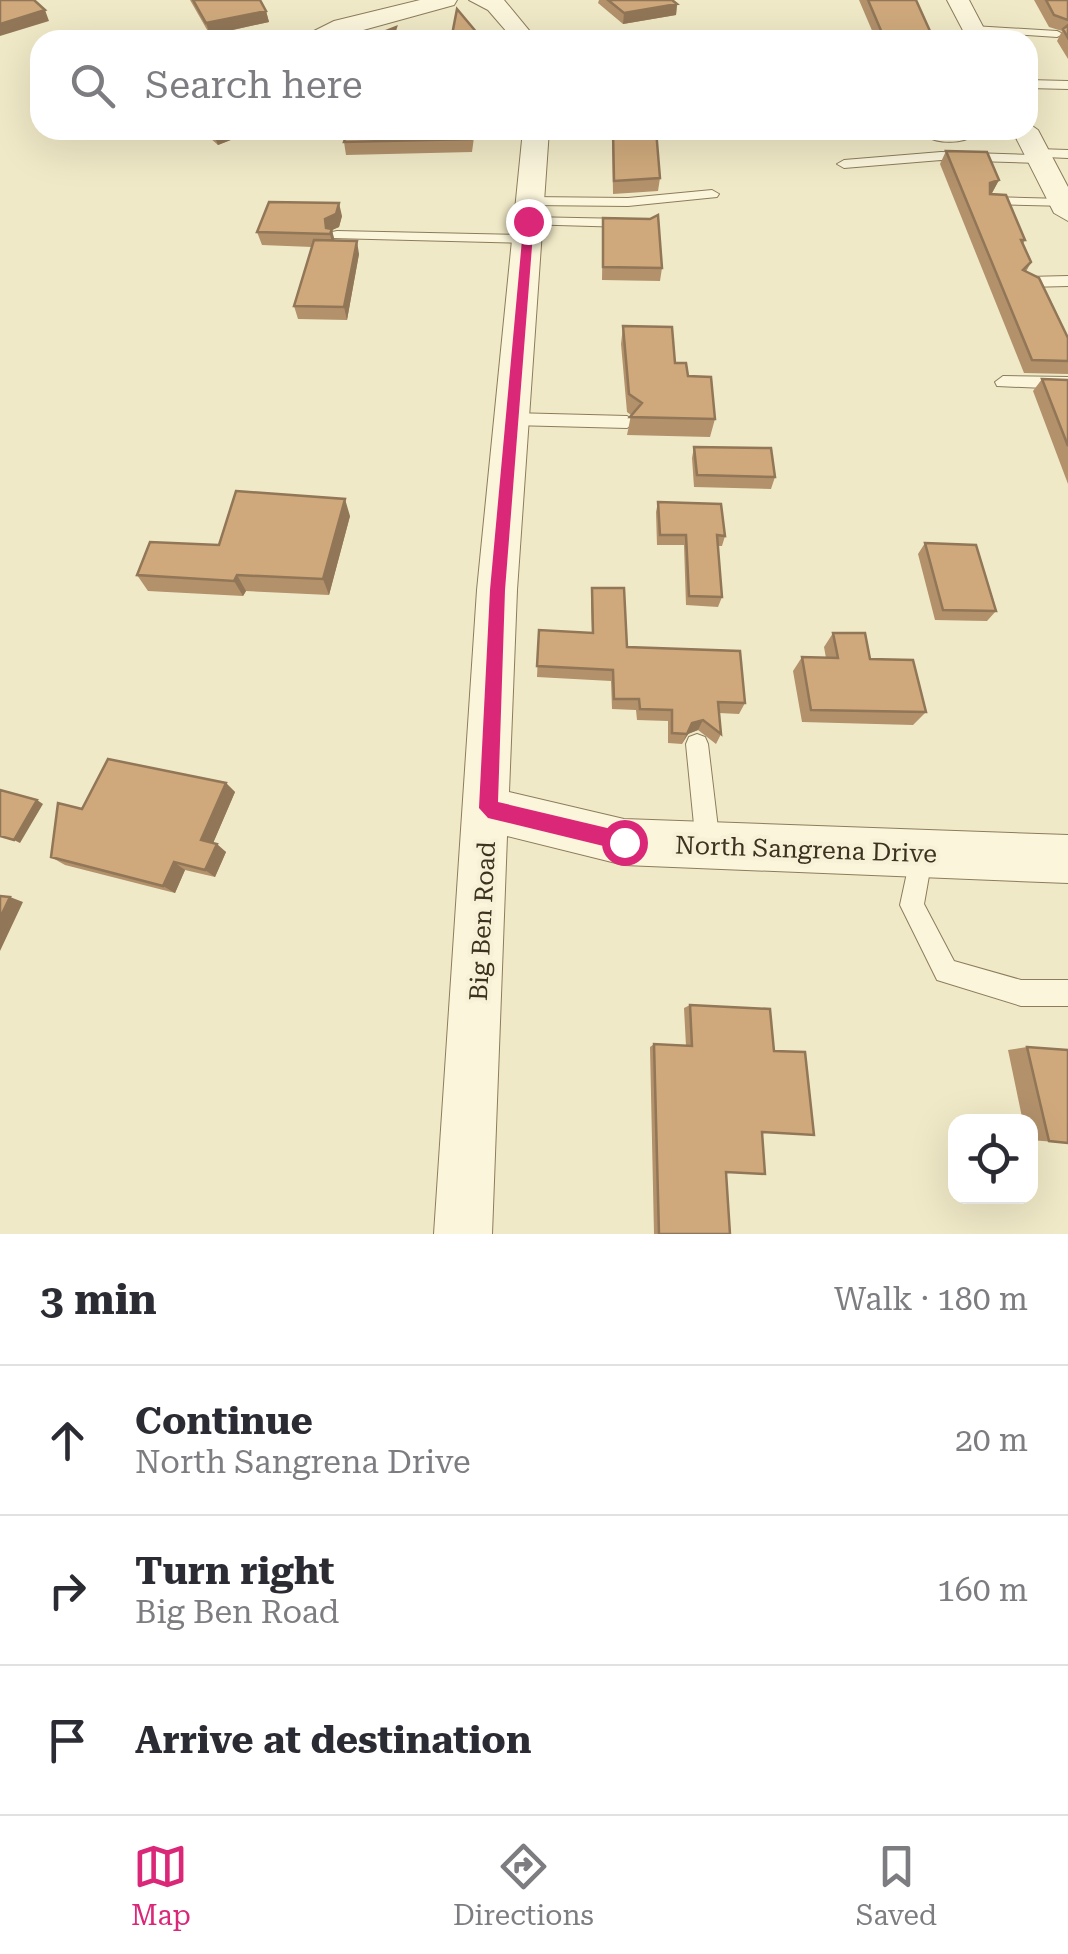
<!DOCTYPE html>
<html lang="en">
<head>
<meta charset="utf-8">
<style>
  :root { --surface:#fff; --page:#f7f7f7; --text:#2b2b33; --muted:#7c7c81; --line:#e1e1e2; --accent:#db2777 }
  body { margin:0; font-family:"Roboto Serif",serif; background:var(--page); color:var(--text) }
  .controls { position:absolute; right:30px; bottom:30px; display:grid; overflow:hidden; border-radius:20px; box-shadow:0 10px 40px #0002 }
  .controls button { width:90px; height:90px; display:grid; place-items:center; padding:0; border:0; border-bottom:2px solid var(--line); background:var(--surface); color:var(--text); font:50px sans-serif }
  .stop { position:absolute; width:30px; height:30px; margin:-22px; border:8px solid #db2777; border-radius:50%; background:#fff }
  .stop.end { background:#db2777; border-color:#fff; box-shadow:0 2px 10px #0008 }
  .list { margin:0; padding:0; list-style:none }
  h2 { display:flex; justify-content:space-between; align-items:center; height:130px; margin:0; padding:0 40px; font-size:42px }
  h2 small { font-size:32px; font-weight:400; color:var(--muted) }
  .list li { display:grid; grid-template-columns:65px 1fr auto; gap:30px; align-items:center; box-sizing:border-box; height:150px; padding:0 40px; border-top:2px solid var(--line) }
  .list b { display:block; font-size:38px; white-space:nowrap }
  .list p { margin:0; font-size:32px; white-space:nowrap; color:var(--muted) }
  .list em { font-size:32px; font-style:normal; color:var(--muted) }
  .icon { flex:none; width:55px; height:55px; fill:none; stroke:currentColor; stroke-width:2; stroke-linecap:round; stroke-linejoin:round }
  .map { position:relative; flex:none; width:1068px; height:1234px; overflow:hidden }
  .search { position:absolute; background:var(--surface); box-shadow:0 10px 40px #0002; left:30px; right:30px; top:30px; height:110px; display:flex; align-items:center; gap:25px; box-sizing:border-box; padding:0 35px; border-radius:30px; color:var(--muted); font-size:38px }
  .sheet { height:580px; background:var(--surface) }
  nav { display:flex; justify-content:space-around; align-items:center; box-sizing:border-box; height:140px; border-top:2px solid var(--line); background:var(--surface); font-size:28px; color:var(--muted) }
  nav a { display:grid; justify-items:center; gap:5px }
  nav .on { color:var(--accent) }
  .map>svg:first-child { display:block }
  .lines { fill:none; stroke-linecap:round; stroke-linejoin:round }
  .service-casing { stroke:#8d7c5b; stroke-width:2 }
  .minor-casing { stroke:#8d7c5b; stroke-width:2 }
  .service { fill:#faf5db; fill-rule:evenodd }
  .minor { fill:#faf5db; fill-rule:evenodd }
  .wall { fill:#b2916b }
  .shaded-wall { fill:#917657 }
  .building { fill:#cfa97c; stroke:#917657; stroke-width:2.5 }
  .route { fill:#db2777 }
  .labels { text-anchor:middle; stroke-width:8; stroke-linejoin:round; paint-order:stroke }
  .street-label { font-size:25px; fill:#3d311f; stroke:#f7f2d7 }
</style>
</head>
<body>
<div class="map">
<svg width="1068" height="1234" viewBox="0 0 1068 1234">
  <rect width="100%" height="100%" fill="#f0e9c7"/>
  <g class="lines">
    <defs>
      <path id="service" d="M973 26 1057 31 1063 34 1057 37 969 31 967 29Z
        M605 37 621 40H599Z
        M1028 80 1068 81V89L1028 88Z
        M948 130H1027L1033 134 1027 138 973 136C964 143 938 144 928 137L934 133H949Z
        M1037 149 1068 150V158L1045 157V162L1040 163 941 160 844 168 837 164 844 160 941 152 1032 155V150Z
        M712 190 719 194 717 197 628 206 530 205 523 201 530 197 628 198Z
        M991 197 1063 199 1068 200V206L986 204V198Z
        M528 217 626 219 633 223 626 227 523 224 521 221Z
        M337 231 527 235 534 239 527 243 332 238V232Z
        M1068 276V286L1027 287 1019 282 1027 277Z
        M1003 376 1068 377V389L997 386 995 382Z
        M512 413 627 416 636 422 627 428 512 425 503 419Z
        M697 734 705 737 708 744 720 845 716 853 708 857 700 853 696 845 686 744 689 737Z
        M921 841 929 845 933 853 924 904 954 961 1021 980H1068V1006H1021L937 980 900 905 913 845Z"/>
      <path id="minor" d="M420 0H457L454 5 327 40H296L334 21Z
        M469 0H504L537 40H514L488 10Z
        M947 0H969L990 40H968Z
        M1028 123 1038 130 1068 187V221L1054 213 1012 130H1028Z
        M523 130H549L517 590 509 792 624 819 1068 835V883L624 865 507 836 492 1234H434L477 590Z"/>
    </defs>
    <use href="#service" class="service-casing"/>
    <use href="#minor" class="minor-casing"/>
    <use href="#service" class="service"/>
    <use href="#minor" class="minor"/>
  </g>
  <path class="wall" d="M190 0H260L266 11 269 22 210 35Z
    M599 0H672L677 4 676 15 623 24 598 3Z
    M859 0H916L934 40H876Z
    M1034 0H1068V59L1057 41 1062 31 1049 27Z
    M201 130H256L218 145Z
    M344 130H475L472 152 346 155 344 142 347 132Z
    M612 130H656L660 178 658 191 613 194Z
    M946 151 999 180 992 193 1025 240 1023 244 1031 262 1026 272 1068 338V374L1024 373 940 164Z
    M342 216 339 227 332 230 334 240 359 254 347 320 298 319 294 306 312 247 262 245 257 232Z
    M603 218 662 268 660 281 602 280Z
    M623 326 675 363 688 376 715 419 710 437 627 435 631 415 627 412 621 344Z
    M1042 379 1068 380V484L1033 391Z
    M694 447 775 477 771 489 694 487 692 458Z
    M658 502 725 536 722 546H718L722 597 718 607 686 605 684 545H657L656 512Z
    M350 516 329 595 246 591 243 596 148 591 137 575Z
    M925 543 996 611 987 621 935 620 918 554Z
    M592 588 627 647 745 703 739 714 719 713 721 734 716 744 698 730 688 734 682 744 668 743V721L637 720 636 710 612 709 611 681 537 677 539 630 592 633 591 601Z
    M833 633 870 659 926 712 913 725 802 722 793 671 802 657 826 658 824 647Z
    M226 783 235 792 213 843 226 852 215 877 185 870 175 893 65 865 51 857 82 809Z
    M690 1005 762 1132 726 1172 730 1234H654L650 1047 654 1044 686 1046 684 1008Z
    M1027 1047 1068 1143 1030 1140V1122H1023L1008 1050Z"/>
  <path class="shaded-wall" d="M677 4 676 15 623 24 624 13Z
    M45 10 49 21 0 36V24Z
    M266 11 269 22 210 35 206 23Z
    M219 130H256L218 145 213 132Z
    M999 180 992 193 983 196 990 183Z
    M339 203 342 216 339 227 332 230 335 242 333 247 330 234H328L325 219Z
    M357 241 359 254 347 320 344 307Z
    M345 499 350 516 329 595 323 579Z
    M237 575 246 591 243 596 234 581Z
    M703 720 698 730 688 734 682 744 692 723Z
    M226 783 235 792 211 848 201 840Z
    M37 800 43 804 20 843 14 840Z
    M217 844 226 852 215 877 205 870Z
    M174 862 185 870 175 893 163 886Z
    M10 897 23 902 0 951V918Z"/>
  <path class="building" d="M0 0H34L45 10 0 24Z
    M193 0H260L266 11 206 23Z
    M608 0H672L677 4 624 13Z
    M868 0H916L934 40H885Z
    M1046 0H1068V20L1054 15Z
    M457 9 483 40H451Z
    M1068 25V38L1063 29Z
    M396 27 392 40H363Z
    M648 37V40H616V38Z
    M348 130H472L471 139 344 142Z
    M613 130H656L660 178 614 181Z
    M946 151 987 152 999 180 990 183V194L1006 195 1025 240H1021L1031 262 1023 270 1039 278 1068 338V361L1032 360Z
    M269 202 339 203 336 214 325 219 326 228 332 229 330 234 257 232Z
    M658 215 662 268 603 267V218L650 219Z
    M314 240 357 241 344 307 294 306Z
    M623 326 672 327 675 363H686L688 376 711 377 715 419 630 417 642 403 629 394Z
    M1042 379 1068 380V446Z
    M694 447 771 448 775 477 697 475Z
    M236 491 345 499 323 579 237 575 234 581 137 575 150 542 219 545Z
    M658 502 721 504 725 536 717 535 722 597 689 596 686 535H660Z
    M925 543 976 545 996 611 943 610Z
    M592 588H624L627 647 740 651 745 703 718 702 721 734 703 720 692 723 687 734 672 733V710L640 709 639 699H614L613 670 537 666 539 630 593 633Z
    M833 633H865L870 659 913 660 926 712 811 710 802 657 838 658Z
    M108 759 226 783 201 840 217 844 205 870 174 862 163 886 51 857 58 803 82 809Z
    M0 790 37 800 14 840 0 836Z
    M0 896 10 897 0 918Z
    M690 1005 770 1009 774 1051 805 1052 814 1135 762 1132 765 1174 726 1172 730 1234H659L654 1044 692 1046Z
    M1027 1047 1068 1050V1143L1049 1141Z"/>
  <path class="route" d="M524 218 534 221 505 590 498 802 624 832 633 842 624 851 488 818 479 808 490 590Z"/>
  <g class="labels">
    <g class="street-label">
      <text transform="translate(806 849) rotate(2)" y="9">North Sangrena Drive</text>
      <text transform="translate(482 921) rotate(-87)" y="9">Big Ben Road</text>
    </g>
  </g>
</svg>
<div class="controls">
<button><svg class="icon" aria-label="locate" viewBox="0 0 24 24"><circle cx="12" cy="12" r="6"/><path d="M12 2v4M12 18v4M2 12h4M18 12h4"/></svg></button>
</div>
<div class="stop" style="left:624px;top:842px"></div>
<div class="stop end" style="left:528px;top:221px"></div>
<div class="search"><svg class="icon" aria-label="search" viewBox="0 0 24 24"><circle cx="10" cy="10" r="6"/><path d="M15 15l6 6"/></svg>Search here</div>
</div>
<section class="sheet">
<h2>3 min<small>Walk · 180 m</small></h2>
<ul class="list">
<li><svg class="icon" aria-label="ahead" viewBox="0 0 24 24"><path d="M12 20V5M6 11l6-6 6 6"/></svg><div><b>Continue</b><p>North Sangrena Drive</p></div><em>20 m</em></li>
<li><svg class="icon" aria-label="right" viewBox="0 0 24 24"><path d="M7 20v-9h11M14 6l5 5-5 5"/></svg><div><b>Turn right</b><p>Big Ben Road</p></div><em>160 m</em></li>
<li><svg class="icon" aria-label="arrive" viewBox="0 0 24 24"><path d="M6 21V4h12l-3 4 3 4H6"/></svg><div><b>Arrive at destination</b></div></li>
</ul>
</section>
<nav>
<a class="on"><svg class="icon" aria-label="map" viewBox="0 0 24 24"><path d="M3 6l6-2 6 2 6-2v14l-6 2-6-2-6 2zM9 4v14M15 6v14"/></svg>Map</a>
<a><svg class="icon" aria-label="directions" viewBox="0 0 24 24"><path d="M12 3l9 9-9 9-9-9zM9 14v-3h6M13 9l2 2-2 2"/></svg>Directions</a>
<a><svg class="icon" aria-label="saved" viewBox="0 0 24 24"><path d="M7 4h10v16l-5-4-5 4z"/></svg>Saved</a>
</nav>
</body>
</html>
